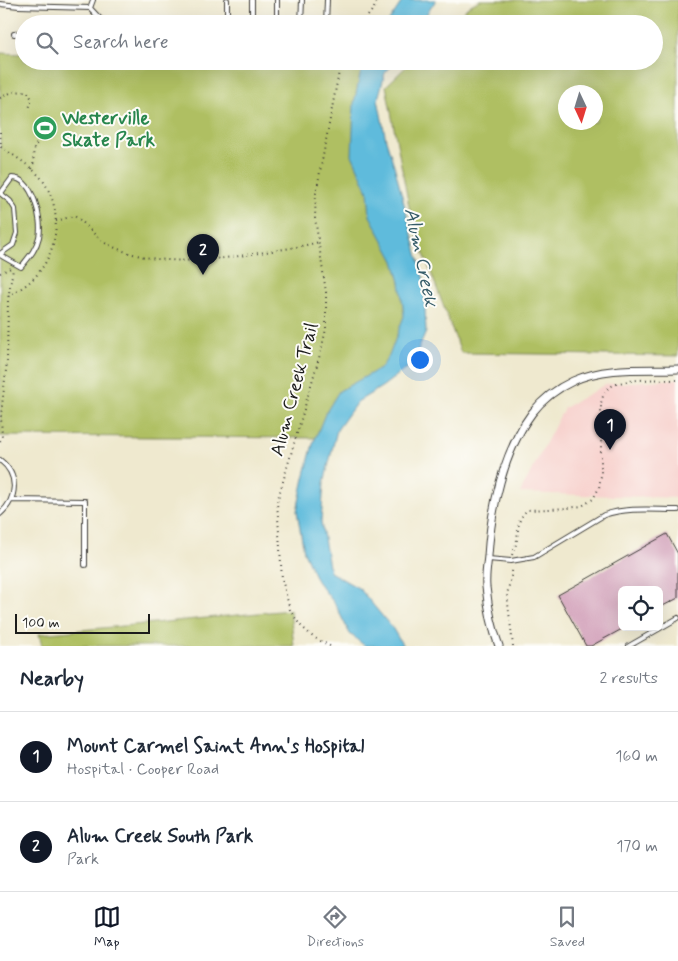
<!DOCTYPE html>
<html lang="en">
<head>
<meta charset="utf-8">
<style>
  :root { --surface:#fff; --page:#f6f6f7; --text:#1f2937; --muted:#747a83; --line:#e0e1e3; --accent:#111827 }
  body { margin:0; font-family:Mynerve,sans-serif; background:var(--page); color:var(--text) }
  .controls { position:absolute; right:15px; bottom:15px; display:grid; overflow:hidden; border-radius:8px; box-shadow:0 5px 20px #0002 }
  .controls button { width:45px; height:45px; display:grid; place-items:center; padding:0; border:0; border-bottom:1px solid var(--line); background:var(--surface); color:var(--text); font:25px sans-serif }
  .compass { position:absolute; left:558px; top:85px; width:45px; height:45px; border-radius:50%; background:var(--surface); box-shadow:0 5px 20px #0002; rotate:176deg }
  .scale { position:absolute; left:15px; bottom:12px; width:135px; box-sizing:border-box; padding-left:5px; border:2px solid #1c1c1c; border-top:0; font-size:14px; line-height:18px; white-space:nowrap; color:#1c1c1c; -webkit-text-stroke:4px #fdfcf7; paint-order:stroke }
  .you { position:absolute; left:419px; top:359px; width:18px; height:18px; margin:-12px; border:4px solid #fff; border-radius:50%; background:#1a73e8; box-shadow:0 0 0 8px #1a73e833 }
  .badge { display:grid; place-items:center; width:32px; height:32px; border-radius:50%; background:var(--accent); color:#fff; font-size:16px; font-weight:700 }
  .pin { position:absolute; translate:-50% -41px; filter:drop-shadow(0 1px 2px #0008) }
  .pin::after { content:''; position:absolute; top:26px; width:18px; height:15px; background:inherit; clip-path:polygon(0 0,100% 0,50% 100%) }
  .list { margin:0; padding:0; list-style:none }
  h2 { display:flex; justify-content:space-between; align-items:center; height:65px; margin:0; padding:0 20px; font-size:21px }
  h2 small { font-size:16px; font-weight:400; color:var(--muted) }
  .list li { display:grid; grid-template-columns:32px 1fr auto; gap:15px; align-items:center; box-sizing:border-box; height:90px; padding:0 20px; border-top:1px solid var(--line) }
  .list b { display:block; font-size:19px; white-space:nowrap }
  .list p { margin:0; font-size:16px; white-space:nowrap; color:var(--muted) }
  .list em { font-size:16px; font-style:normal; color:var(--muted) }
  .icon { flex:none; width:28px; height:28px; fill:none; stroke:currentColor; stroke-width:2; stroke-linecap:round; stroke-linejoin:round }
  .map { position:relative; flex:none; width:678px; height:646px; overflow:hidden }
  .search { position:absolute; background:var(--surface); box-shadow:0 5px 20px #0002; left:15px; right:15px; top:15px; height:55px; display:flex; align-items:center; gap:12px; box-sizing:border-box; padding:0 18px; border-radius:28px; color:var(--muted); font-size:19px }
  .sheet { height:245px; background:var(--surface) }
  nav { display:flex; justify-content:space-around; align-items:center; box-sizing:border-box; height:70px; border-top:1px solid var(--line); background:var(--surface); font-size:14px; color:var(--muted) }
  nav a { display:grid; justify-items:center; gap:2px }
  nav .on { color:var(--accent) }
  .map>svg:first-child { display:block }
  .built { fill:#f7d0cc }
  .green { fill:#afbf62; stroke:#666e3f; fill-rule:evenodd }
  .water { fill:#5ebbdc; stroke:#3d6c7c }
  .building { fill:#d3a3bb }
  .lines { fill:none; stroke-linecap:round; stroke-linejoin:round }
  .service-casing { stroke:#3c3b37; stroke-width:6 }
  .minor-casing { stroke:#3c3b37; stroke-width:9 }
  .path { stroke:#3c3b37; stroke-width:2; stroke-dasharray:1 4; stroke-linecap:butt }
  .service { stroke:#fff; stroke-width:4 }
  .minor { stroke:#fff; stroke-width:7 }
  .labels { text-anchor:middle; stroke-width:4; stroke-linejoin:round; paint-order:stroke }
  .leisure-label { font-size:19px; font-weight:bold; fill:#27864d; stroke:#fdfcf7; text-anchor:start }
  .street-label { font-size:19px; fill:#1c1c1c; stroke:#fdfcf7 }
  .water-label { font-size:20px; font-style:italic; fill:#365c69; stroke:#fdfcf7 }
</style>
</head>
<body>
<div class="map">
<svg width="678" height="646" viewBox="0 0 678 646">
  <rect width="100%" height="100%" fill="#fdfcf7"/>
  <filter id="ink" filterUnits="userSpaceOnUse"><feTurbulence type="fractalNoise" baseFrequency=".02" numOctaves="2"/><feDisplacementMap in="SourceGraphic" scale="10" xChannelSelector="R" yChannelSelector="G"/><feConvolveMatrix kernelMatrix="1 2 1 2 8 2 1 2 1" color-interpolation-filters="sRGB"/></filter>
  <filter id="wash" filterUnits="userSpaceOnUse"><feTurbulence type="fractalNoise" baseFrequency=".0096" numOctaves="4" result="noise"/><feDisplacementMap in="SourceGraphic" scale="20" xChannelSelector="R" yChannelSelector="G"/><feGaussianBlur stdDeviation="1.12" result="paint"/><feColorMatrix in="noise" values="0 0 0 0 0 0 0 0 0 0 0 0 0 0 0 0 0 1.4 0 .05"/><feComposite in="paint" operator="in"/></filter>
  <g filter="url(#wash)">
    <rect width="100%" height="100%" fill="#efe9cf"/>
    <path class="built" d="M678 379V498L520 493 564 408 606 384Z"/>
    <path class="green" d="M480 0H678V356L461 353 412 222 386 86 412 61H654V24H451L469 6ZM566 92H596V122H566Z
      M0 53 24 54V61H195L372 68 414 319 397 367 348 400 327 438 0 436Z
      M290 610 294 646H42L39 634Z"/>
    <path class="water" d="M403 0H436L420 24H387Z
      M366 61H396L385 73 378 99 386 140 394 165 424 280 426 332 412 364 383 386 357 402 337 430 324 483 321 522 330 572 360 589 393 629 403 646H365L350 634 335 604 317 581 304 552 297 511 304 478 313 444 325 414 339 391 381 368 389 356 404 316 400 282 394 261 370 216 368 191 352 155 354 103 360 75Z"/>
    <g id="blocks">
      <path class="building" d="M667 534 678 554V598L659 608V590H622V629L591 646H586L558 595Z"/>
    </g>
  </g>
  <g filter="url(#ink)">
    <use href="#blocks" fill-opacity="0" stroke="#3c3b37" stroke-width="1"/>
    <g class="lines">
      <defs>
        <path id="service" d="M252 0V24
          M0 4 19 6 90 8 105 24
          M90 8 93 0
          M227 24V0
          M277 24V0
          M301 24 302 0
          M326 24 327 0
          M14 34 24 33
          M0 193 10 201 15 209 17 233 13 245 0 254
          M0 255 21 267C29 257 36 250 39 237 43 220 33 178 12 178L1 193
          M0 460C19 475 18 498 0 514
          M12 500 85 501V565
          M488 559 511 561 534 557 604 515C628 507 653 510 678 510
          M629 646 678 618"/>
        <path id="minor" d="M499 646C492 628 488 606 486 587 485 577 487 566 488 556 491 509 503 452 532 413 542 400 558 388 573 381 606 366 643 370 678 369"/>
      </defs>
      <use href="#service" class="service-casing"/>
      <use href="#minor" class="minor-casing"/>
      <path class="path" d="M362 24 374 8 377 0
        M0 98 12 92 27 91 32 99 29 109
        M0 132 1 147C14 156 30 165 41 178 62 205 60 246 39 272 32 282 19 290 9 296
        M32 169C36 159 30 154 37 143
        M56 221 74 216C87 223 95 239 109 245 157 268 209 261 259 253 279 250 299 247 319 242
        M0 273 11 268
        M0 441 2 438 1 415 7 361 8 299 13 269
        M512 555C514 549 517 544 517 538 519 526 517 520 527 510L568 508 582 506 593 499 599 488 601 476V403C602 400 603 395 605 392 615 376 661 380 678 380
        M330 646 313 637 300 625 290 610 282 579 277 502 321 351 326 329V292L315 218 316 193 341 61
        M513 646 507 595 513 567"/>
      <use href="#service" class="service"/>
      <use href="#minor" class="minor"/>
    </g>
  </g>
  <defs>
    <symbol id="stadium-disc" viewBox="-11 -11 22 22"><circle r="9.5" fill="#2e9e5b" stroke="#fdfcf7"/><path d="M0-5a6.5 5 0 1 0 0 10a6.5 5 0 1 0 0-10ZM-3.5-1.8h7v3.6h-7Z" fill="#fff"/></symbol>
  </defs>
  <g fill-rule="evenodd">
    <use href="#stadium-disc" x="31" y="114" width="28" height="28"/>
  </g>
  <g class="labels">
    <g class="leisure-label">
      <text x="62" y="124">Westerville<tspan x="62" dy="22">Skate Park</tspan></text>
    </g>
    <g class="street-label">
      <text transform="translate(293 389) rotate(-75)" y="7">Alum Creek Trail</text>
    </g>
    <g class="water-label">
      <text transform="translate(422 257) rotate(78)" y="7">Alum Creek</text>
    </g>
  </g>
</svg>
<div class="controls">
<button><svg class="icon" aria-label="locate" viewBox="0 0 24 24"><circle cx="12" cy="12" r="6"/><path d="M12 2v4M12 18v4M2 12h4M18 12h4"/></svg></button>
</div>
<svg class="compass" viewBox="-18 -18 36 36"><path d="M0-13l5 13h-10z" fill="#e53935"/><path d="M0 13l5-13h-10z" fill="#747a83"/></svg>
<div class="scale">100 m</div>
<div class="you"></div>
<div class="pin badge" style="left:610px;top:450px">1</div>
<div class="pin badge" style="left:203px;top:275px">2</div>
<div class="search"><svg class="icon" aria-label="search" viewBox="0 0 24 24"><circle cx="10" cy="10" r="6"/><path d="M15 15l6 6"/></svg>Search here</div>
</div>
<section class="sheet">
<h2>Nearby<small>2 results</small></h2>
<ul class="list">
<li><span class="badge">1</span><div><b>Mount Carmel Saint Ann's Hospital</b><p>Hospital · Cooper Road</p></div><em>160 m</em></li>
<li><span class="badge">2</span><div><b>Alum Creek South Park</b><p>Park</p></div><em>170 m</em></li>
</ul>
</section>
<nav>
<a class="on"><svg class="icon" aria-label="map" viewBox="0 0 24 24"><path d="M3 6l6-2 6 2 6-2v14l-6 2-6-2-6 2zM9 4v14M15 6v14"/></svg>Map</a>
<a><svg class="icon" aria-label="directions" viewBox="0 0 24 24"><path d="M12 3l9 9-9 9-9-9zM9 14v-3h6M13 9l2 2-2 2"/></svg>Directions</a>
<a><svg class="icon" aria-label="saved" viewBox="0 0 24 24"><path d="M7 4h10v16l-5-4-5 4z"/></svg>Saved</a>
</nav>
</body>
</html>
